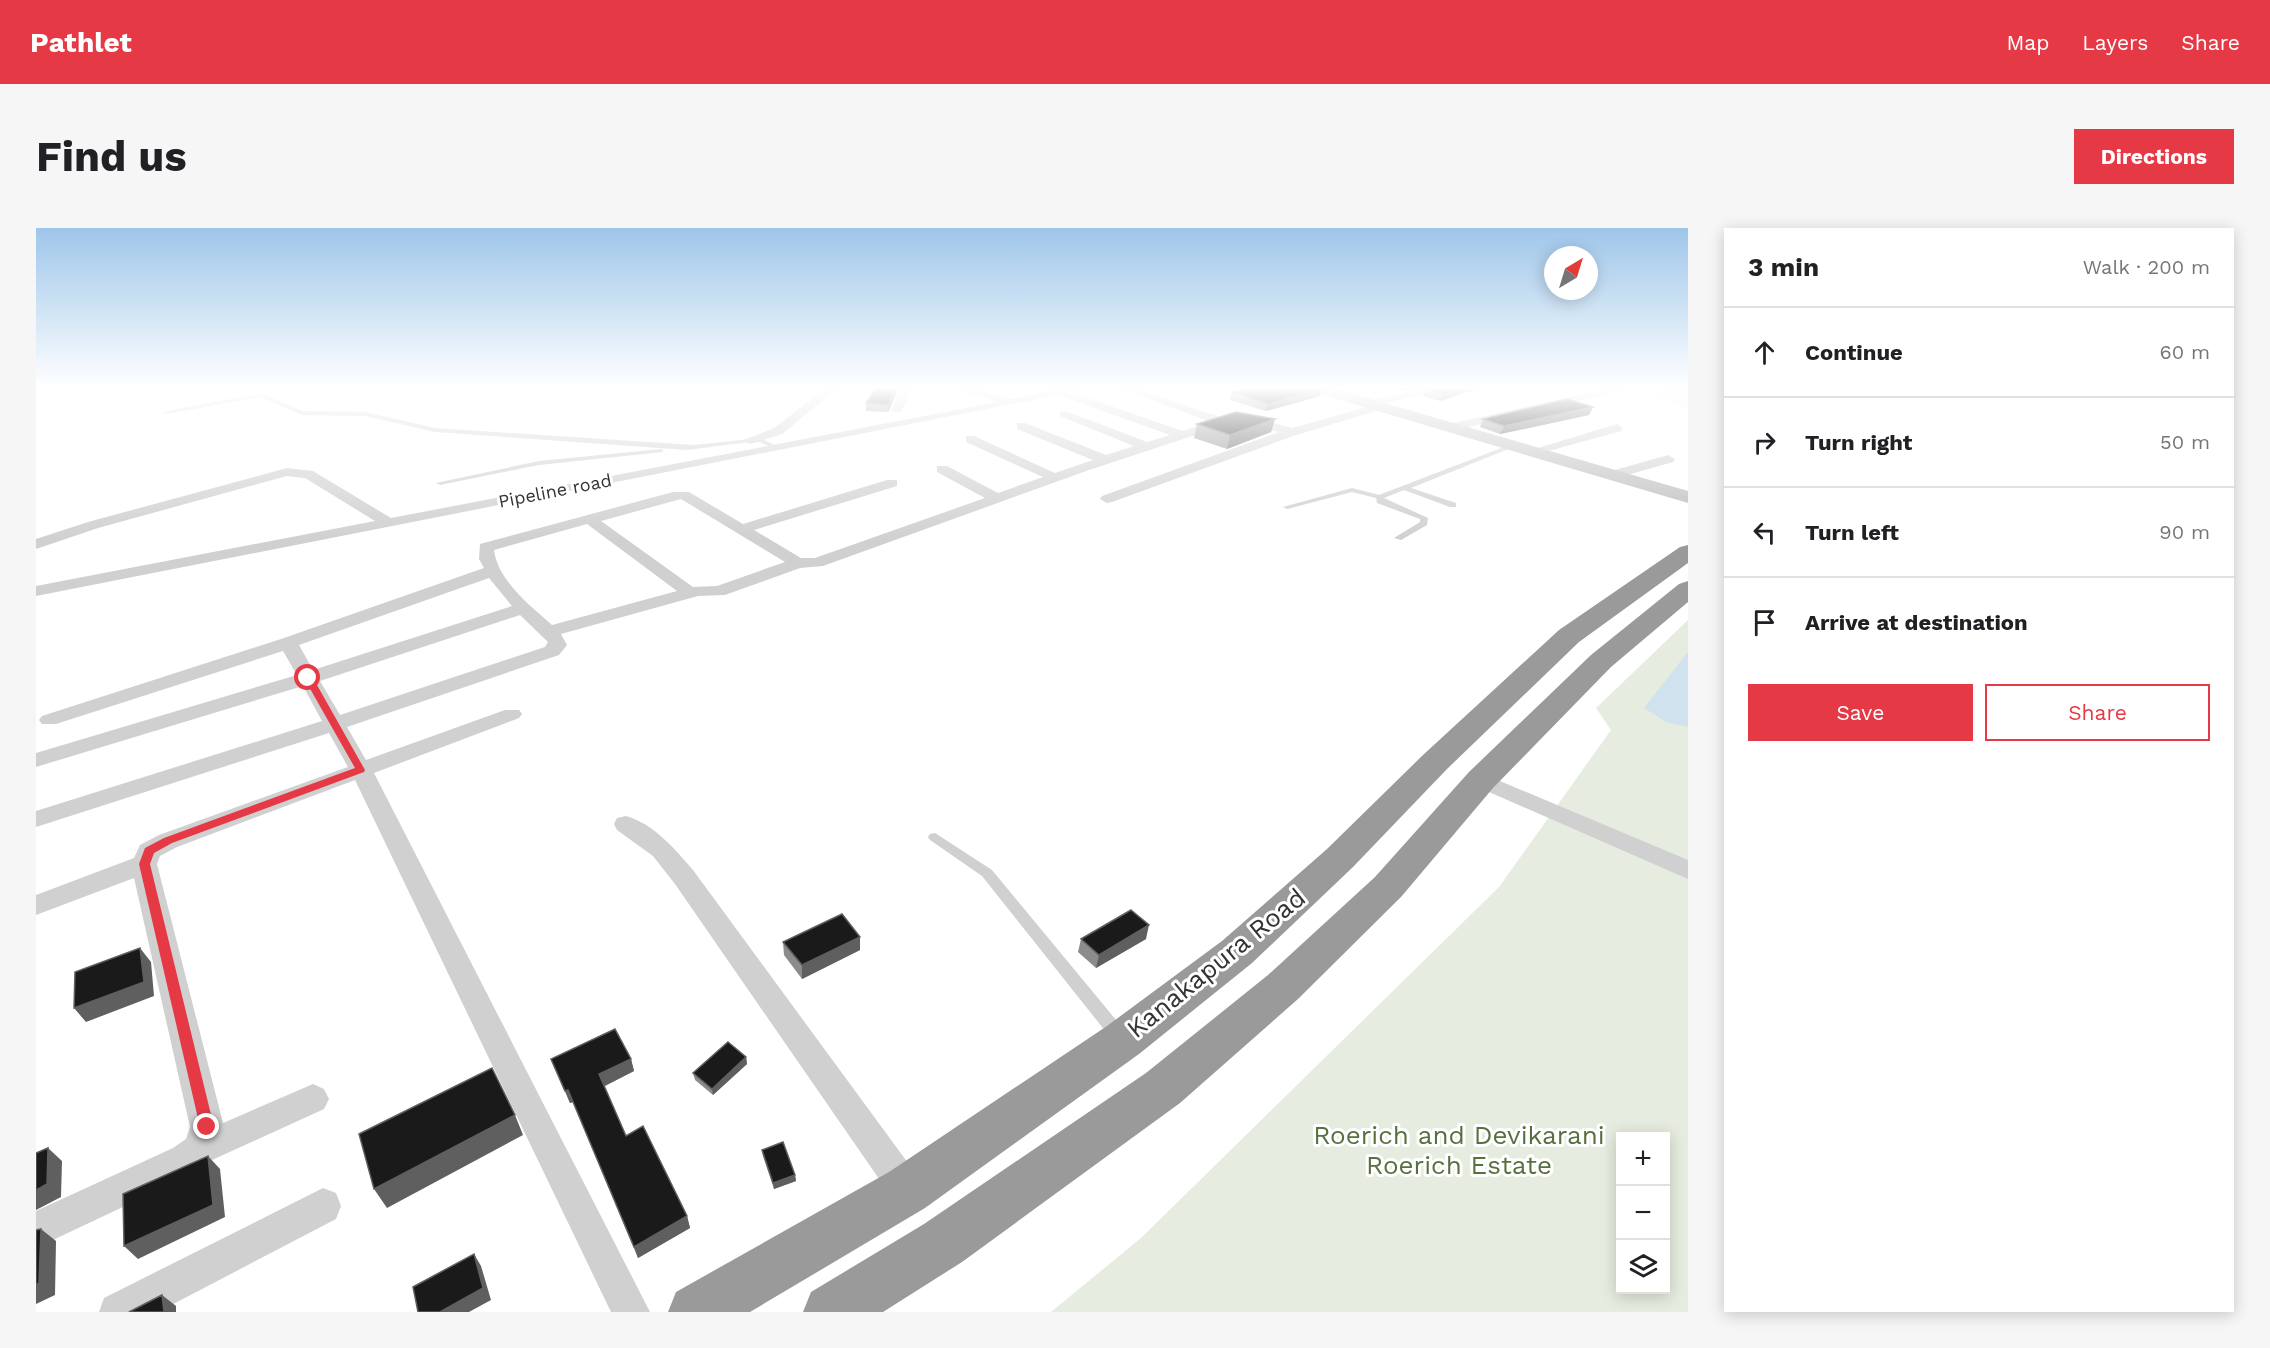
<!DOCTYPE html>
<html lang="en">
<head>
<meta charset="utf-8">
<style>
  :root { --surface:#fff; --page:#f6f6f6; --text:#202124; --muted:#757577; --line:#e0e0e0; --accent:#e63946 }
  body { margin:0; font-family:"Work Sans",sans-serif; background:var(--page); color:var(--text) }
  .controls { position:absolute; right:18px; bottom:18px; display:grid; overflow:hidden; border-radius:0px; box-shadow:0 3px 15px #0003 }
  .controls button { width:54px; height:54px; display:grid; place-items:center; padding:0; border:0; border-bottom:2px solid var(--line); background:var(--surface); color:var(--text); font:30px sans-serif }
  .compass { position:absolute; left:1508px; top:18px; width:54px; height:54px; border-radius:50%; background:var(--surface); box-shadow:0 3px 15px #0003; rotate:38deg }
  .stop { position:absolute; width:18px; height:18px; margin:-14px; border:4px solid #e63946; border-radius:50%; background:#fff }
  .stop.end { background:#e63946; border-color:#fff; box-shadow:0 2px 6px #0008 }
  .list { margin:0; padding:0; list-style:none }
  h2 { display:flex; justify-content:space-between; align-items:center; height:78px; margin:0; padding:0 24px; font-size:26px }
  h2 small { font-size:20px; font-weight:400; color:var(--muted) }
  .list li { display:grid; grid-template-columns:39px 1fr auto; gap:18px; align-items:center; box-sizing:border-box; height:90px; padding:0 24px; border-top:2px solid var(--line) }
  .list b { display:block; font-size:22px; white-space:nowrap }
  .list em { font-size:20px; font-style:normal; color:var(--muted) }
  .actions { display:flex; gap:12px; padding:18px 24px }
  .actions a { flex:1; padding:14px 0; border:2px solid var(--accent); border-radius:0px; text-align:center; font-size:21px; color:var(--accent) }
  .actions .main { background:var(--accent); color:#fff }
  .icon { flex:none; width:33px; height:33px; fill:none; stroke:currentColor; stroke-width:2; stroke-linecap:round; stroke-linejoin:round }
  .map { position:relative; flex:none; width:1652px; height:1084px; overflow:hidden; border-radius:0px }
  header { display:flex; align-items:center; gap:36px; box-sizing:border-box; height:84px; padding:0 30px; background:var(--accent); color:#fff }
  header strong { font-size:28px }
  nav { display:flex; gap:33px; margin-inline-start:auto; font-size:21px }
  .intro { display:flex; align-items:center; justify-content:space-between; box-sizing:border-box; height:144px; padding:0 36px }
  h1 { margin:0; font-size:42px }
  .button { padding:15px 27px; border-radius:0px; background:var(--accent); color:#fff; font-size:21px; font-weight:700 }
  main { display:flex; gap:36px; padding:0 36px }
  aside { flex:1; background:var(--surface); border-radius:0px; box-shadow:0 3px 15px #0003 }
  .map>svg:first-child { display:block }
  .green { fill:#e6ecdf; fill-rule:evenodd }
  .water { fill:#cfe2ee }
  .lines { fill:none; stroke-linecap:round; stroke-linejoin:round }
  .lane { fill:#d0d0d0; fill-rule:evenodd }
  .street { fill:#d0d0d0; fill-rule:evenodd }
  .secondary { fill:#bdbdbd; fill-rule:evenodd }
  .highway { fill:#9a9a9a; fill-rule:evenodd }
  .wall { fill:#8c8c8c }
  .shaded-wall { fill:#5f5f5f }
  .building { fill:#1a1a1a; stroke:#5f5f5f; stroke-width:1.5 }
  .route { fill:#e63946 }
  .labels { text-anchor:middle; stroke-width:6; stroke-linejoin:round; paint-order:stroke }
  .far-street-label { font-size:18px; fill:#333; stroke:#fff }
  .near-street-label { font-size:26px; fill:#333; stroke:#fff }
  .near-park-label { font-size:26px; fill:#56703f; stroke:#fff }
</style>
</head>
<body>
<header>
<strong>Pathlet</strong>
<nav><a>Map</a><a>Layers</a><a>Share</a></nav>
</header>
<div class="intro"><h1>Find us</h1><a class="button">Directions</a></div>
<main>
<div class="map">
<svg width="1652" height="1084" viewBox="0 0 1652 1084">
  <rect width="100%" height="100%" fill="#fff"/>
  <path class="green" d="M1633 160H1652V181L1619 167Z
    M1652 392V1084H1015L1105 1010 1463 659 1575 502 1560 480ZM1584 908H1630V1062H1584Z"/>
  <path class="water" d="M1652 424V499L1630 494 1608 480Z"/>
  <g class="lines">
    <path class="lane" d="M225 165 267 183 329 184 399 200 658 217 724 210 745 220 742 222 723 214H714L651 222 399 204 329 188 266 187 224 169 130 186 127 184Z
      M1478 215 1481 217 1480 218 1375 260 1420 275V279H1414L1368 262 1348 270 1392 290 1391 297 1365 312 1358 310 1384 294V291L1341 275 1340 270 1316 264 1251 281 1247 279 1316 260 1343 267Z
      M625 221 627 222V224L503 237 404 257 400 255 503 233Z
      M899 605 956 642 1090 804 1092 809 1090 814 1084 816 1078 814 946 648 894 612 892 609 894 606Z"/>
    <path class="street" d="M790 160H802L746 206 714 216 708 212 738 200Z
      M865 160H876L865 184H857L855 182Z
      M917 160H937L976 171 1022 160H1043L1035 164 1146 203 1175 194 1082 160H1099L1187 190 1212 188 1256 200 1331 179 1327 176 1329 174 1389 160H1411L1347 176V181L1260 207 1076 274 1071 275 1064 271 1066 268 1243 204 1211 196 1196 195 1053 242 787 338 764 340 689 367 662 368 525 406 531 417 523 427 311 499 330 532 469 482H483L486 486 483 490 338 545 614 1084H575L319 552 141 619 124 628 121 636 187 895 277 856 288 861 293 871 288 881 176 932 161 944 0 1020V983L137 920 150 911 154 899 98 650 0 687V667L98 630 104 617 123 607 312 539 293 505 0 599V583L286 493 267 458 0 539V525L261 447 247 423 20 496H6L3 492 6 488 245 411 448 340 443 331 444 316 637 264H653L707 296 851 252H861V258L718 302 765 330H779L949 270 901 244V238H911L962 265 1007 249 930 214V208H938L1019 245 1057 232 981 201V195H989L1070 227 1098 218 1024 188V184H1032L1111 214 1134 207 1022 167 0 368V358L339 293 269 250 251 248 62 300 0 321V311L52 294 251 240 277 243 355 290 962 174ZM645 271 749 334 681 358 657 359 565 293ZM551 296 641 363 516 397C494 377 462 353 458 322ZM453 350 476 378 277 442 263 417ZM484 387 512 414 509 419 304 487 284 453Z
      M1575 160H1597L1417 203 1411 199 1417 195Z
      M1581 196 1587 200 1585 203 1498 227 1492 223Z
      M1632 227 1639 231 1637 234 1577 251 1570 247 1572 244Z
      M1445 545 1652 632V651L1437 557 1434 552 1437 547Z
      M590 588C618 596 639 621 657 642L883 950 889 962 883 974 871 979 859 974 639 656 617 628 581 602 578 596 581 590Z
      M287 960 300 965 305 978 300 991 122 1084H63L68 1070Z"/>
    <path class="secondary" d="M1272 160H1297L1652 263V275L1274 163Z"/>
    <path class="highway" d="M1652 317V335L1543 414 1411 541 1317 639 1216 735 1103 826 889 980 714 1084H632L640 1064 853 944 1071 798 1186 713 1291 621 1387 527 1523 402 1644 319Z
      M1652 353V374L1575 439 1457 560 1365 669 1262 771 1144 875 926 1034 847 1084H767L775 1064 888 996 1110 845 1232 747 1339 649 1433 544 1555 427 1643 356Z"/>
  </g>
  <path class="wall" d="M863 160 852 184 830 183V175Z
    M1358 160H1377L1367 163Z
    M1444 160 1404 173 1387 168 1390 161Z
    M1196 164 1284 168 1230 183 1194 172Z
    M1557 179 1553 187 1464 206 1444 199 1447 191Z
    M1239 191 1235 204 1191 221 1158 210 1161 196Z
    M824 709V722L766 751 748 727 747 714Z
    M1045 711H1110L1060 740 1042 724Z
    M710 829 711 836 677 867 659 852 657 845Z
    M515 831H595L598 843 568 858 590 908 651 988 654 1000 602 1030 537 874 534 875Z
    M726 922 759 947 760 953 738 961 727 928Z"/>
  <path class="shaded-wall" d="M860 160H863L852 184V177Z
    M1368 160H1377L1367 163Z
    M1423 160H1444L1404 173 1407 166Z
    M1286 161 1284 168 1230 183 1232 176Z
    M1557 179 1553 187 1464 206 1468 198Z
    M1239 191 1235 204 1191 221 1194 207Z
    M1113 697 1110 711 1060 740 1063 727Z
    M824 709V722L766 751V737Z
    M104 720 115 734 118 768 50 794 38 780Z
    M710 829 711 836 677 867 676 861Z
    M595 831 598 843 567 859 563 846Z
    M532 862 537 874 534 875 529 863Z
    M479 887 487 907 351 980 338 961Z
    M12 920 26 933 25 969 0 982V962Z
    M172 928 184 941 189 989 102 1031 88 1018Z
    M759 947 760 953 738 961 737 955Z
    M651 988 654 1000 602 1030 598 1019Z
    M5 1001 20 1013 19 1067 0 1076V1057Z
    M438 1026 445 1038 455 1072 433 1084H404Z
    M126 1067 140 1078V1084H128Z"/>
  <path class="building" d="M840 160H860L852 177 830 175Z
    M1211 160H1285L1286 161 1232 176 1196 164Z
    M1392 160H1423L1407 166 1390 161Z
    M1531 171 1557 179 1468 198 1447 191Z
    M1200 184 1239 191 1194 207 1161 196Z
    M1095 682 1113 697 1063 727 1045 711Z
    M806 686 824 709 766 737 747 714Z
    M104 720 108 754 38 780 39 744Z
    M579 801 595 831 563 846 590 908 607 898 651 988 598 1019 532 862 529 863 515 831Z
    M692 814 710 829 676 861 657 845Z
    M456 840 479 887 338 961 323 906Z
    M747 914 759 947 737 955 726 922Z
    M12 920 11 956 0 962V925Z
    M172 928 177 977 88 1018 87 966Z
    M5 1001 3 1055 0 1057V1002Z
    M438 1026 447 1060 404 1084H382L377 1059Z
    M126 1067 128 1084H93Z"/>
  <linearGradient id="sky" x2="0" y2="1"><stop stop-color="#9ec6ea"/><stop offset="0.51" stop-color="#fff"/><stop offset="1" stop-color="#fff" stop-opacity="0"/></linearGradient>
  <rect width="1652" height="312" fill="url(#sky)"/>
  <path class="route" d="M272 448 277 450 329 542 328 544 136 615 118 625 114 636 178 899 171 906 164 899 103 636 109 620 128 610 319 540 268 450Z"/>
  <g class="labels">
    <g class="far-street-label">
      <text transform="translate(519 263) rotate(-11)" y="6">Pipeline road</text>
    </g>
    <g class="near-street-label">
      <text transform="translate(1180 735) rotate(-39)" y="9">Kanakapura Road</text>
    </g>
    <g class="near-park-label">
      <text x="1423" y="916">Roerich and Devikarani<tspan x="1423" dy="30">Roerich Estate</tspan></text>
    </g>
  </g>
</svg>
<div class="controls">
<button>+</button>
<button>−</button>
<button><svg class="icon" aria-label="layers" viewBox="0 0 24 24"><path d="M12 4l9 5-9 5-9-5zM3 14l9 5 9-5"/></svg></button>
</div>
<svg class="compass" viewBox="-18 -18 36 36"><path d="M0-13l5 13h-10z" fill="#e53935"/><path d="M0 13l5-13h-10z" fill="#757577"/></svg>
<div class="stop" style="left:272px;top:450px"></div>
<div class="stop end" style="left:171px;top:899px"></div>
</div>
<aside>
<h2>3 min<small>Walk · 200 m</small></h2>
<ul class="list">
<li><svg class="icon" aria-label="ahead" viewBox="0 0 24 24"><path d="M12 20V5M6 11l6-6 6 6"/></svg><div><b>Continue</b></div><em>60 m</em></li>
<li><svg class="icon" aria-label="right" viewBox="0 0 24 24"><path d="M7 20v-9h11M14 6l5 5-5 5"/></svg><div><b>Turn right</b></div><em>50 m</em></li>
<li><svg class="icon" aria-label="left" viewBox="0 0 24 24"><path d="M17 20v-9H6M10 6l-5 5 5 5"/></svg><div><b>Turn left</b></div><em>90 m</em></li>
<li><svg class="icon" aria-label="arrive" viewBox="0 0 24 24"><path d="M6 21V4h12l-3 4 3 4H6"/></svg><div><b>Arrive at destination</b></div></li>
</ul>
<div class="actions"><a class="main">Save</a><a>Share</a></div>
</aside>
</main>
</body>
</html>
